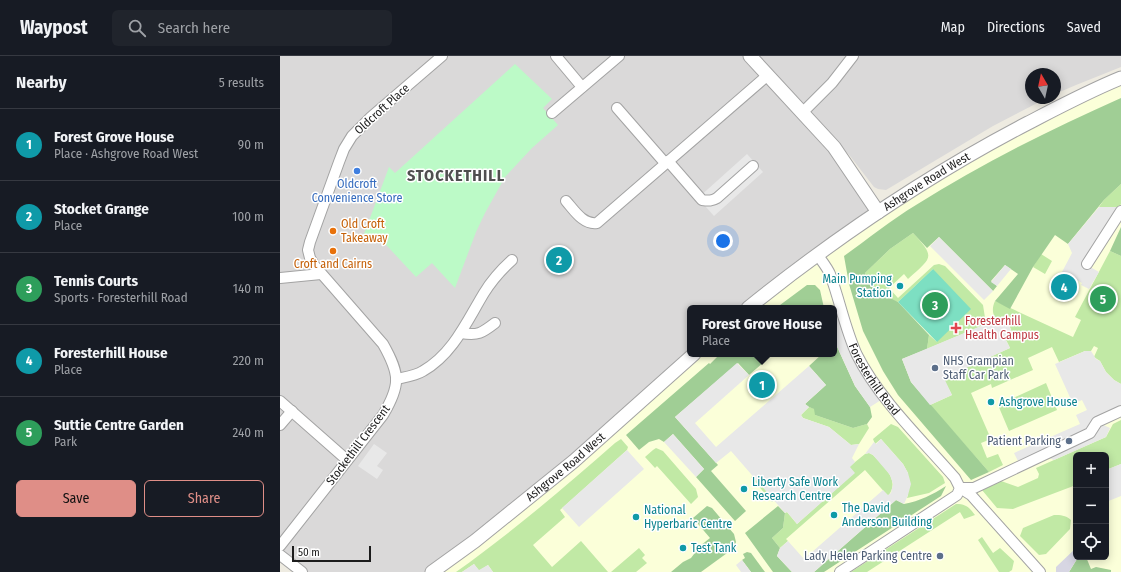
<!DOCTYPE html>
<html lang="en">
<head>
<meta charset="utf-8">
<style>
  :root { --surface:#171b24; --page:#20242c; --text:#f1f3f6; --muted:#9ea1a6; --line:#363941; --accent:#df8e87 }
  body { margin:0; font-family:"Fira Sans Condensed",sans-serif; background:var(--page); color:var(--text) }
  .controls { position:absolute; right:12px; bottom:12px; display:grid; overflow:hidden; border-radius:6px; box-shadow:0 2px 10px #0003 }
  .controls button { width:36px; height:36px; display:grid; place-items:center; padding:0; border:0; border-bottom:1px solid var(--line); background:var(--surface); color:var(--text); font:20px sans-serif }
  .compass { position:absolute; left:745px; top:12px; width:36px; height:36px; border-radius:50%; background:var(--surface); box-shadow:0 2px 10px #0003; rotate:351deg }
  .scale { position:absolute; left:12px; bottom:10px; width:79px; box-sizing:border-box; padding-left:4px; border:2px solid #1c1c1c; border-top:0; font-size:11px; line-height:14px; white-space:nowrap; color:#1c1c1c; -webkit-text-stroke:3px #fff; paint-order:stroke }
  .you { position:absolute; left:443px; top:185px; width:14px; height:14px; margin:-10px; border:3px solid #fff; border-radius:50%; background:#1a73e8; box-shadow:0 0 0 6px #1a73e833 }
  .badge { display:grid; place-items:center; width:26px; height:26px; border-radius:50%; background:var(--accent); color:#fff; font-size:13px; font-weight:700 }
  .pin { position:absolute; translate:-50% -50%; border:2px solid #fff; box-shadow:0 1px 4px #0006 }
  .popup { position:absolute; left:407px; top:249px; width:150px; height:52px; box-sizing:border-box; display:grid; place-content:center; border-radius:6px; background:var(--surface); filter:drop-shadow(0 1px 3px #0005); font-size:13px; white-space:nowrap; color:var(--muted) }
  .popup b { font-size:15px; color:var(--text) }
  .popup::after { content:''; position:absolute; left:50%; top:100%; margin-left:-8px; border:8px solid transparent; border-top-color:var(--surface) }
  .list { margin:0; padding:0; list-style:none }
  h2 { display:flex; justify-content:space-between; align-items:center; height:52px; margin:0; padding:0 16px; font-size:17px }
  h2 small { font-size:13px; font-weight:400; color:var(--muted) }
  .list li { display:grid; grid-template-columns:26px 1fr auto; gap:12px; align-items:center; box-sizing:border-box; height:72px; padding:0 16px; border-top:1px solid var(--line) }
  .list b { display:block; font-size:15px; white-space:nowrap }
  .list p { margin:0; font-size:13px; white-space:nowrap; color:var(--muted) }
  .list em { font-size:13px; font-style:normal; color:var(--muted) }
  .actions { display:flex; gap:8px; padding:12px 16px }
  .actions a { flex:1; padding:9px 0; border:1px solid var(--accent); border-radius:6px; text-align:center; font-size:14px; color:var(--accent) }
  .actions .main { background:var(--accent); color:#111 }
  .icon { flex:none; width:22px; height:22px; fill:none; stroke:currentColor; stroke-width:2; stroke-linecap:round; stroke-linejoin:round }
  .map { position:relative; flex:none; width:841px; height:516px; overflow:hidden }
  header { display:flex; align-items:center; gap:24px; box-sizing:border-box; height:56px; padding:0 20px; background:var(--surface); border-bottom:1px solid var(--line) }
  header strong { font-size:19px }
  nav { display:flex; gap:22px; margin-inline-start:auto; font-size:14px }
  .search { width:280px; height:36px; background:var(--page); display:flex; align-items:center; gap:10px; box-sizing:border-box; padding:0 14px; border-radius:6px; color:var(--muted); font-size:15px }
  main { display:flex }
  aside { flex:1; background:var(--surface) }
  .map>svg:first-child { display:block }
  .residential { fill:#dad9d9 }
  .education { fill:#fbffd9; fill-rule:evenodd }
  .grass { fill:#c1e9a5 }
  .forest { fill:#a0ce95 }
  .park { fill:#bcfac7 }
  .pitch { fill:#7ddfc2 }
  .parking { fill:#e8e8e8 }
  .plaza { fill:#d7d6e3 }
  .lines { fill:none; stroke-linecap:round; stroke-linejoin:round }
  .minor-casing { stroke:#a3a3a3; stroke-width:12 }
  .tertiary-casing { stroke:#a3a3a3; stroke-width:15 }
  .minor { stroke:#fff; stroke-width:10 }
  .tertiary { stroke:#fff; stroke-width:13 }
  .shop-dot { fill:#3f7fe0; stroke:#fff; stroke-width:1.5 }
  .food-dot { fill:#e8710a; stroke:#fff; stroke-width:1.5 }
  .culture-dot { fill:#0f9aa8; stroke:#fff; stroke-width:1.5 }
  .health-dot { fill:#e0444e; stroke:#fff; stroke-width:1.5 }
  .service-dot { fill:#5c6f8a; stroke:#fff; stroke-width:1.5 }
  .labels { text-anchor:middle; stroke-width:3; stroke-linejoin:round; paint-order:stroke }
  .street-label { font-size:12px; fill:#1c1c1c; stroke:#fff }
  .shop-label { font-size:12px; fill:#366cbe; stroke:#fff }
  .food-label { font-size:12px; fill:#c56008; stroke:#fff; text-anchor:start }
  .culture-label { font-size:12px; fill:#0d838f; stroke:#fff; text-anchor:start }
  .health-label { font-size:12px; fill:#be3a42; stroke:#fff; text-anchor:start }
  .service-label { font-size:12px; fill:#4e5e75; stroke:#fff; text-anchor:end }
  .district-label { font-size:16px; font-weight:bold; letter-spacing:1px; fill:#4f4f4f; stroke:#fff }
</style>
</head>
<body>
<header>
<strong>Waypost</strong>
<div class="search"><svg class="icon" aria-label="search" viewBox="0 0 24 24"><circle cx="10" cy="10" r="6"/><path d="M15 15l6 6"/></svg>Search here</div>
<nav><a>Map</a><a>Directions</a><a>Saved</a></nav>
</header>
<main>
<aside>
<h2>Nearby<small>5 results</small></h2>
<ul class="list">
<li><span class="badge" style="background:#0f9aa8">1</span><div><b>Forest Grove House</b><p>Place · Ashgrove Road West</p></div><em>90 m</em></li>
<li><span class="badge" style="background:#0f9aa8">2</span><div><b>Stocket Grange</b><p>Place</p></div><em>100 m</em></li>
<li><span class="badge" style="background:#2e9e5b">3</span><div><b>Tennis Courts</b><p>Sports · Foresterhill Road</p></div><em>140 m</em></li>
<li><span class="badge" style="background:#0f9aa8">4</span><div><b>Foresterhill House</b><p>Place</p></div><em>220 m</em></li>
<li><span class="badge" style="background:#2e9e5b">5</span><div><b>Suttie Centre Garden</b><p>Park</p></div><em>240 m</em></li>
</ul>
<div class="actions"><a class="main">Save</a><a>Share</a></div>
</aside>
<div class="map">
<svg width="841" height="516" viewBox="0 0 841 516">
  <rect width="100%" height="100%" fill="#eeebe1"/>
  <path class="residential" d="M0 0H470L488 19 598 156 468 252H410V298H414L152 516H22L0 499Z
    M479 0H841V11L796 29 775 38V18H751V42H767L713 70 606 134 598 133 594 131 570 100Z"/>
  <path class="education" d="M841 23V516H152L414 298H554V252H468L611 146ZM796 399H826V501H796Z"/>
  <path class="grass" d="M841 128V148L839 151H819L824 144Z
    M633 177C656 202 652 201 628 223L624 218 609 232 618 242 654 209 659 208 665 210 703 249 706 268 647 293 649 279 657 286 653 213 618 246C601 237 592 235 585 217L610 193Z
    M830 195 841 200V328L834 324 826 316 820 305 814 301 818 292 814 290 811 295H805L779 306 772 291 748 302 753 314 712 332 711 328 691 337 711 383 701 387 707 402 718 398 723 409 709 416 650 349 672 339 663 322 730 292 726 284 734 281 726 261 716 264C712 257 712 252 715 245L793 281 801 264 795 261Z
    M761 198 772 205 765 218 753 211Z
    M766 327 777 354 729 375 718 349Z
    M529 351 535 353V359L573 372 587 368 589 372 579 388 571 389 549 371 523 362 521 359Z
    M841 364V408L826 414V399H796V429L733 453 717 452 702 434 721 425 738 431 758 422 759 418 756 412 826 381 833 368Z
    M611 368 618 371 663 421 665 427 649 437 627 442 628 439V417L623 408 601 383 595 388 593 383Z
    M341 383 348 391 347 394 280 454 285 461 253 489 272 511 301 485 328 516H213L208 509 199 515 194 508 182 516H176C232 476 284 432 335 387Z
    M376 392 383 395 416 433 418 441 411 448 377 410 375 412 365 401 373 394Z
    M589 397 593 399C603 410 621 424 608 440L585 414 506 483 508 485 500 492 492 482 503 472 505 457 507 456 517 468 574 417 569 411 585 398Z
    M475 418 496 443 492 446 471 421Z
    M676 448C686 448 689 451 695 459L684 463 680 456 587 516H571Z
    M774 459C781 459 785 459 791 464L790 473 766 498 759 499 740 480 743 472Z
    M702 481 713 497 720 492 734 505 732 514 729 516H719L698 484Z
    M359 492 365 499 362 502 367 507 356 516H331Z"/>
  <path class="forest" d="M841 42V128L824 144 788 188 775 179 753 211 730 253 715 245 738 218 725 209 711 225 717 230 713 235 659 181 647 192 633 177 610 193 585 217 589 228 599 236 618 246 649 279 647 293 622 303 631 326 709 416 691 424 618 339 603 315 583 275 569 228 564 200C588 183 611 164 636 149 701 108 771 73 841 42Z
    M841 171V200L830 195Z
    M527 229H535L540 234 544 252H496Z
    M554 284 575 330 590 351 592 361 587 368 573 372 535 359 534 353 529 351 525 348 546 329 529 310 542 298H554Z
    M440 298H493L469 319 458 307 395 361 438 409 431 415 466 455 455 465 416 421 424 413 393 378 384 386 379 383 369 386 359 394 346 379 429 307 430 308Z
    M666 430 661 440 544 516H534L616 444 624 448C640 445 652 439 666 430Z
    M427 450 432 452 454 478 456 486 454 492 421 516H391L403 506 411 502 420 490 430 482 413 462Z
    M498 450 505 457 503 472 492 482 500 492 497 500 512 516H493L465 477Z
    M467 496 471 497 485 516H471L462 504 465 502 463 498Z
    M796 500V501H806L811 513 816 511 831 514V516H789L797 503 795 502Z"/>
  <path class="park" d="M235 8 272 43 263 52 278 69 252 92 225 121 205 157 196 176 175 232 152 207 136 221 96 178H84L109 111 115 117Z"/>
  <path class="pitch" d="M653 213 691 253 657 286 618 246Z"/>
  <path class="parking" d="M467 98 483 116 434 160 418 142Z
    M819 151H839L810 209 812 212 819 216 809 233 801 229 802 227 782 216 792 197 788 188Z
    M659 181 713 235 704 244 650 190Z
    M725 209 731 213 717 230 711 226Z
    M557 252 601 344 590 351 575 330 554 284V253Z
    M725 260 734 281 726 284 730 292 664 322 672 339 650 349 631 326 622 303Z
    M805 295H811L816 303 820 305 826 316 834 324 841 328V349L815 362 817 366 830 372 826 381 774 404 762 399 740 409 734 397 800 368 796 359 807 354 802 344 793 348 775 308Z
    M457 307 469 319 415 367 436 391 529 310 546 329 525 348 529 351 521 359 523 362 549 371 571 389 579 388 572 402 575 406 570 411 575 417 517 468 507 456 505 457 451 395 436 407 395 361Z
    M393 378 424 413 416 421 384 386Z
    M601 383 623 408 628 417 631 428 628 439 624 448 616 444 534 516H512L497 500 500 492 508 485 524 503 603 434 608 439 611 437 613 428 610 419 593 399 589 397 585 398 594 386 596 388Z
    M94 388 107 397 97 410 103 414 97 423 78 410Z
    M347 394 364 413 299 471 282 452Z
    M841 408V440L826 446V414Z
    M462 504 471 516H461L456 509Z
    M194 508 199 514 208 509 213 516H182Z"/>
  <path class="plaza" d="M796 492 795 502 797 503 789 516H776V511Z"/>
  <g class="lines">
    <defs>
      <g id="minor">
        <path d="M276 0 302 31"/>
        <path d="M337 52 385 107"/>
        <path d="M523 56 552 27 573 0"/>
        <path d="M272 57 339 0"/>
        <path d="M388 105 422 144C429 145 432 145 437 142L473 110"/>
        <path d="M286 145C294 154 303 169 317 167L488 19"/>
        <path id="s1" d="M537 198C541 204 547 211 550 218 560 245 565 273 577 299 599 343 643 385 675 422L680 432 677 439 560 516"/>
        <path d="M807 208 841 155"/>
        <path d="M0 222 41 218"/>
        <path d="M181 277C198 280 202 277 215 267"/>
        <path d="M116 323C125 321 135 320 143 315 173 298 187 265 204 237 212 224 221 214 232 204"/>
        <path d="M0 345 67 404"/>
        <path d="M0 369 12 355"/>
        <path d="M680 432H694L810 377 817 366 841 355"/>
        <path d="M680 432 691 439 760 516"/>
        <path d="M0 490 103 359C121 329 120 318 103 288L34 209 30 202 28 194 30 186 59 106 64 93 72 80 91 61 162 0"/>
        <path d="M0 499 22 516"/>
      </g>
      <g id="tertiary">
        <path d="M470 0 554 91 598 156"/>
        <path id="s2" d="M468 252C555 182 648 119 748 67 779 51 809 35 841 22"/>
        <path id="s3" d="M152 516 195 485 294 405 414 298"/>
      </g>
    </defs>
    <use href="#minor" class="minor-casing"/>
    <use href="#tertiary" class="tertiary-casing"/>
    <use href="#minor" class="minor"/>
    <use href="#tertiary" class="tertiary"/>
  </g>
  <circle class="shop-dot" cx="77" cy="115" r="4"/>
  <g class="food-dot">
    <circle cx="53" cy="175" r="4"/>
    <circle cx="53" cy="195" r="4"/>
  </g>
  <g class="culture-dot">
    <circle cx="620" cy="230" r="4"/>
    <circle cx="711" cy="346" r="4"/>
    <circle cx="464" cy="433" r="4"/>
    <circle cx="554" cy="459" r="4"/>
    <circle cx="356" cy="461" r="4"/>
    <circle cx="403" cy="492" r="4"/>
  </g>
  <path class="health-dot" d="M674 266h4v4h4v4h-4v4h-4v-4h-4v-4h4z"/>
  <g class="service-dot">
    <circle cx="655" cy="312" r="4"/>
    <circle cx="789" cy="385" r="4"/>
    <circle cx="660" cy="500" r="4"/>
  </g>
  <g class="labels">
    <g class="street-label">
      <text transform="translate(102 53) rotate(-42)" y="4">Oldcroft Place</text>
      <text dy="4" stroke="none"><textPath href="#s2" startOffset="219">Ashgrove Road West</textPath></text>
      <text dy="4" stroke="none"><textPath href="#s1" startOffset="139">Foresterhill Road</textPath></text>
      <text transform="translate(78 389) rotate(-53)" y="4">Stockethill Crescent</text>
      <text dy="4" stroke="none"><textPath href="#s3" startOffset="170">Ashgrove Road West</textPath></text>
    </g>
    <g class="shop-label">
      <text x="77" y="132">Oldcroft<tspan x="77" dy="14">Convenience Store</tspan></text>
    </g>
    <g class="food-label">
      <text x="61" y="172">Old Croft<tspan x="61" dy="14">Takeaway</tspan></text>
      <text x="53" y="212" text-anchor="middle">Croft and Cairns</text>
    </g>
    <g class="culture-label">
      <text x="612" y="227" text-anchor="end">Main Pumping<tspan x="612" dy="14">Station</tspan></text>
      <text x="719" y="350">Ashgrove House</text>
      <text x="472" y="430">Liberty Safe Work<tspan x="472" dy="14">Research Centre</tspan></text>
      <text x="562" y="456">The David<tspan x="562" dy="14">Anderson Building</tspan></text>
      <text x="364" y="458">National<tspan x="364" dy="14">Hyperbaric Centre</tspan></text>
      <text x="411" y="496">Test Tank</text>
    </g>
    <g class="health-label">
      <text x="685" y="269">Foresterhill<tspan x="685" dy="14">Health Campus</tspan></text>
    </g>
    <g class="service-label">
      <text x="663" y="309" text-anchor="start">NHS Grampian<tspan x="663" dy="14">Staff Car Park</tspan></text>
      <text x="781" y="389">Patient Parking</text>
      <text x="652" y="504">Lady Helen Parking Centre</text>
    </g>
    <g class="district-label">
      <text x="176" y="125">STOCKETHILL</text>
    </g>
  </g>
</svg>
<div class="controls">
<button>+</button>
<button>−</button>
<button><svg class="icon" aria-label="locate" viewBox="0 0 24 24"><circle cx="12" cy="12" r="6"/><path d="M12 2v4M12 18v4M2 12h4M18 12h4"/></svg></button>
</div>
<svg class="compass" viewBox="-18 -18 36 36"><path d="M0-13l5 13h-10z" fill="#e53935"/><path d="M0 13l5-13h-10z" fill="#9ea1a6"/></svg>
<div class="scale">50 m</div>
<div class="you"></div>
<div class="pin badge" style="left:482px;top:329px;background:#0f9aa8">1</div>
<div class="popup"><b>Forest Grove House</b>Place</div>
<div class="pin badge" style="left:279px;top:204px;background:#0f9aa8">2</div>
<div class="pin badge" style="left:655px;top:249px;background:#2e9e5b">3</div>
<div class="pin badge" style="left:784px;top:231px;background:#0f9aa8">4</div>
<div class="pin badge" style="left:823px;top:243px;background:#2e9e5b">5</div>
</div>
</main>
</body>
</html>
